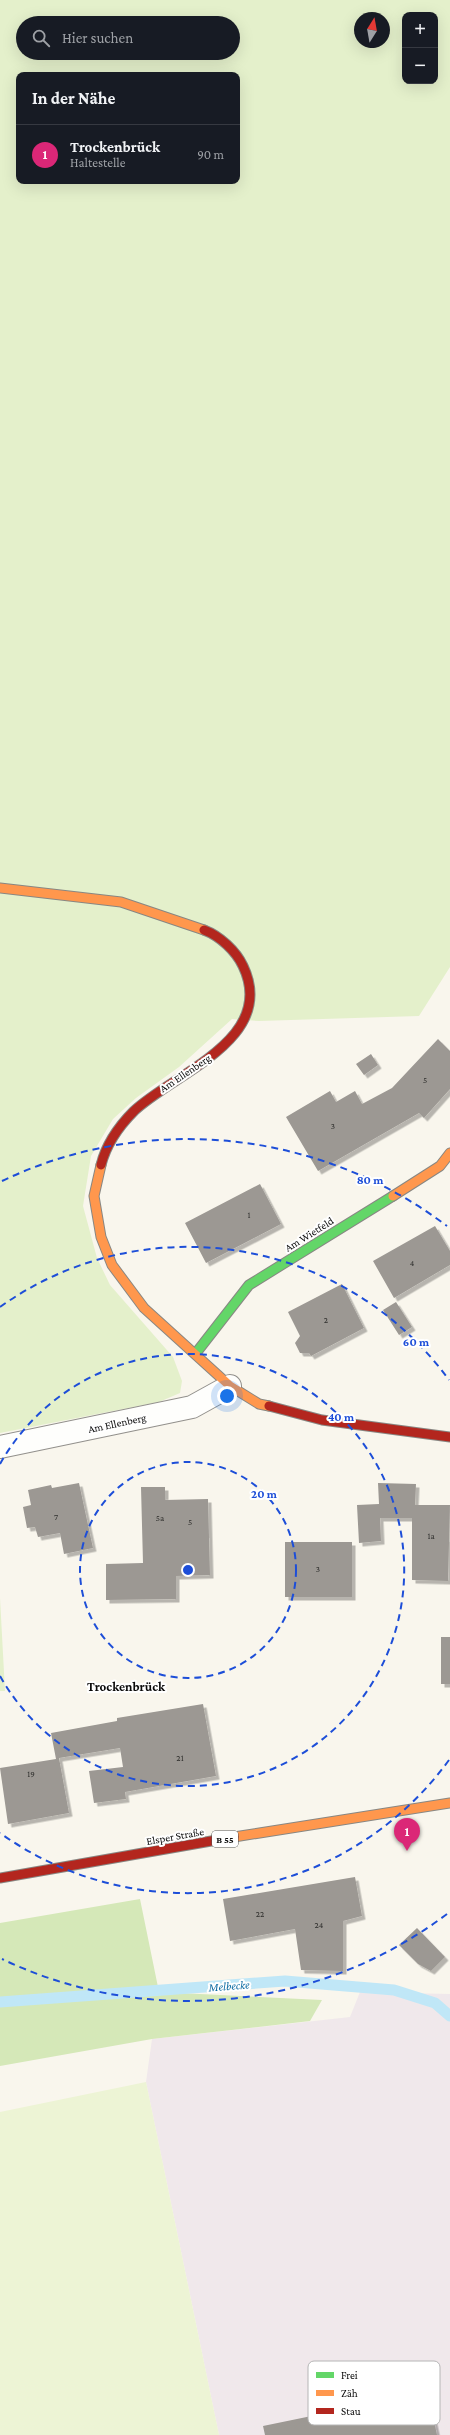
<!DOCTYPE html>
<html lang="de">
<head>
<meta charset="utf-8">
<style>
  :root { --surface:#171b24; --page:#20242c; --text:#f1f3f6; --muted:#9ea1a6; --line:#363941; --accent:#db2777 }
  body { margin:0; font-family:"Crimson Pro",serif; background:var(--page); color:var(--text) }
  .controls { position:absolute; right:12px; top:12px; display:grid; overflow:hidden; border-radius:8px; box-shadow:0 4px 16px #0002 }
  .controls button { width:36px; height:36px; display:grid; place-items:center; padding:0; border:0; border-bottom:1px solid var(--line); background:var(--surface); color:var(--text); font:20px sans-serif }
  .compass { position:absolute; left:354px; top:12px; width:36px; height:36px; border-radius:50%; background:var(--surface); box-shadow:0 4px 16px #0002; rotate:11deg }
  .you { position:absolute; left:227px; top:1396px; width:14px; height:14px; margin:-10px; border:3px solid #fff; border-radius:50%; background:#1a73e8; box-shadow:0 0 0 6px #1a73e833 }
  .badge { display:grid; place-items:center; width:26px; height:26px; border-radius:50%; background:var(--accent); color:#fff; font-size:13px; font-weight:700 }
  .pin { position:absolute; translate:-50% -33px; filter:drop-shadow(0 1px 2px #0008) }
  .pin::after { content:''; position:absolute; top:21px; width:14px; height:12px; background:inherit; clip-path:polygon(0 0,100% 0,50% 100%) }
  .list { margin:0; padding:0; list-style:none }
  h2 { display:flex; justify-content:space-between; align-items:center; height:52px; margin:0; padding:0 16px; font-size:17px }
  h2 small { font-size:13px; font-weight:400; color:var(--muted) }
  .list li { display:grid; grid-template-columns:26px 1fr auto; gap:12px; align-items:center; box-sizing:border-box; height:60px; padding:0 16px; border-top:1px solid var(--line) }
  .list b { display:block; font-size:15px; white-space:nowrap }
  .list p { margin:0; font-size:13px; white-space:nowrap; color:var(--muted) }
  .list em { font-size:13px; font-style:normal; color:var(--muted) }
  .icon { flex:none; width:22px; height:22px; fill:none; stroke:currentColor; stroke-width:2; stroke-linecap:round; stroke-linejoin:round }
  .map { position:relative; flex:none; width:450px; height:2435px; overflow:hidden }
  .search { position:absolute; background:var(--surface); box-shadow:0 4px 16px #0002; left:16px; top:16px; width:224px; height:44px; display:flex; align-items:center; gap:10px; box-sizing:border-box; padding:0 14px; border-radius:22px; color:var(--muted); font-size:15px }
  .panel { position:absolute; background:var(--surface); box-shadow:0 4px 16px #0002; left:16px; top:72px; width:224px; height:112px; border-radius:8px }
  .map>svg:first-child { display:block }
  .industrial { fill:#f0e8eb }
  .green { fill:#e4f0cb; fill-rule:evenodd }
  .forest { fill:#d5e8b8 }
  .pitch { fill:#edf4d5 }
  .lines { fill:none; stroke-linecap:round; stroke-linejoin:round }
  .stream { stroke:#c0e7f7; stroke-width:11 }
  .building { fill:#9c9893; filter:url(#shadow) }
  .street-casing { stroke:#92908c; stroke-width:24 }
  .fast-casing { stroke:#888783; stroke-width:11 }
  .slow-casing { stroke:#888783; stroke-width:11 }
  .jam-casing { stroke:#888783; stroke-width:11 }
  .street { stroke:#fefefc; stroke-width:22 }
  .fast { stroke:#63d668; stroke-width:9 }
  .slow { stroke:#ff974d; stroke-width:9 }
  .jam { stroke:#b3261e; stroke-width:9 }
  .ring { fill:none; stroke:#1d4ed8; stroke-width:2; stroke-dasharray:7 5 }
  .labels { text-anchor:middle; stroke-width:4; stroke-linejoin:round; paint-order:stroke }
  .number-label { font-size:9px; fill:#2e2e2c }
  .shield { fill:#fff; stroke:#545454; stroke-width:1 }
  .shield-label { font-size:10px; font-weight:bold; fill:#0a0a0a }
  .street-label { font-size:11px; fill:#0a0a0a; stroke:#fff }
  .water-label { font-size:12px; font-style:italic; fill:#0c6ba3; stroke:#fff }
  .quarter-label { font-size:13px; font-weight:bold; fill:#0a0a0a; stroke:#fff }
  .key { fill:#fff; stroke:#b6b6b6; stroke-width:1 }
  .key-label { font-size:11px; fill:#0a0a0a }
  .centre { fill:#1d4ed8; stroke:#fff; stroke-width:2 }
  .ring-label { font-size:12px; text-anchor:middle; font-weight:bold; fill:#1d4ed8; stroke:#fff; stroke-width:4; stroke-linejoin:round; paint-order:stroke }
</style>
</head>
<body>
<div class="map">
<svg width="450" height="2435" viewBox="0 0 450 2435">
  <defs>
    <filter id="shadow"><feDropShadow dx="3.5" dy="3.5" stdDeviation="0" flood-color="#0004"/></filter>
  </defs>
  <rect width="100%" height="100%" fill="#f9f6ed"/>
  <path class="industrial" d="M360 1992 450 1994V2435H219L146 2082 152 2039 350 2017Z"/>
  <path class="green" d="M0 0H450V967L419 1016 259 1021 232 1019 179 1067 136 1098 113 1119 91 1156 83 1206 97 1258 110 1285 173 1357 182 1381 180 1393 159 1402 0 1433ZM405 15H435V81H405ZM360 18H384V42H360ZM23 23H233V53H23ZM19 75H237V181H19Z
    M0 1598 5 1691H0Z"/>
  <path class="forest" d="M140 1899 159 1992 322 2000 310 2021 152 2039 0 2066V1923Z"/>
  <path class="pitch" d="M146 2082 219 2435H0V2112Z"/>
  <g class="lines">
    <path class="stream" d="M0 2002 285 1981 394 1990 435 2003 450 2016"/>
  </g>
  <path class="building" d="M438 1039 450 1051V1089L424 1118 419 1113 318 1171 286 1117 330 1091 336 1102 355 1091 362 1104 392 1088Z
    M371 1054 378 1065 364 1075 356 1064Z
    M260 1184 281 1224 206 1263 185 1223Z
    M435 1226 450 1251V1265L394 1298 373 1261Z
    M342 1284 364 1328 311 1356 309 1353H300L295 1343 300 1336 288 1312Z
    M396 1302 412 1327 399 1335 383 1310Z
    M79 1483 93 1548 64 1554 60 1533 38 1537 35 1527 27 1528 23 1507 31 1505 28 1490 51 1485 52 1488Z
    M378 1483 416 1484 415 1505H450L448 1581 412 1580V1518H380L381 1541 359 1543 357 1505 379 1504Z
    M141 1487H165V1500L208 1499 210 1575 176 1576V1599L106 1600V1564L143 1563Z
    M285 1542H352V1597H285Z
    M441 1637H450V1684H441Z
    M203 1704 216 1776 125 1792 126 1799 94 1803 89 1771 123 1767 120 1748 59 1758 69 1813 8 1824 0 1768 56 1759 51 1733 117 1721V1718Z
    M355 1877 362 1916 343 1921V1971L301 1970 295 1929 230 1941 223 1899Z
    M417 1928 445 1957 431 1971 418 1964 399 1945Z
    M428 2392 437 2435H265L263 2426Z"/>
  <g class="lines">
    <defs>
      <path id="street" d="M0 1447 192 1407 230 1386"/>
      <path id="fast" d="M196 1353 249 1285 393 1196"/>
      <path id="slow" d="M0 888 121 902 204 930
        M101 1165 94 1196 101 1237 112 1265 144 1308 230 1386 259 1404 269 1406
        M393 1196 440 1166 450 1153
        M234 1837 450 1803"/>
      <path id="jam" d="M101 1165C106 1145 119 1126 134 1111 174 1073 278 1039 243 966 236 951 220 936 204 930
        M269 1406 322 1420 450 1437
        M0 1878 234 1837"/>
    </defs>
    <use href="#street" class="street-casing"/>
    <use href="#fast" class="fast-casing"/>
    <use href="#slow" class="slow-casing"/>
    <use href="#jam" class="jam-casing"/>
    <use href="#street" class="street"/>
    <use href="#fast" class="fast"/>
    <use href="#slow" class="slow"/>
    <use href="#jam" class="jam"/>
  </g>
  <g class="ring">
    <circle cx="188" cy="1570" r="108"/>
    <path d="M0 1464A216 216 0 1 1 0 1676"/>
    <path d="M449 1760A323 323 0 0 1 0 1833M0 1307A323 323 0 0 1 449 1380"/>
    <path d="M447 1914A431 431 0 0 1 2 1959M2 1181A431 431 0 0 1 447 1226"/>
  </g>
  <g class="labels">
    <g class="number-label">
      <text x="425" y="1083">5</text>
      <text x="333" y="1129">3</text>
      <text x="249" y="1218">1</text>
      <text x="412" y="1266">4</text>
      <text x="326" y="1323">2</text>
      <text x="56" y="1520">7</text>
      <text x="160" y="1521">5a</text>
      <text x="190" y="1525">5</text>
      <text x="431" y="1539">1a</text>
      <text x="318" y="1572">3</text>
      <text x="180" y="1761">21</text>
      <text x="31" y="1777">19</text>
      <text x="260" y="1917">22</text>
      <text x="319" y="1928">24</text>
    </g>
    <rect class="shield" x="212" y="1831" width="26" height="16" rx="3"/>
    <g class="shield-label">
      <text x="225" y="1843">B 55</text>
    </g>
    <g class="street-label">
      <text transform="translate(185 1073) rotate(-34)" y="4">Am Ellenberg</text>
      <text transform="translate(309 1234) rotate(-32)" y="4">Am Wietfeld</text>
      <text transform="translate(117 1423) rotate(-12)" y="4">Am Ellenberg</text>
      <text transform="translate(175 1836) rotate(-10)" y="4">Elsper Straße</text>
    </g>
    <g class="water-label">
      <text transform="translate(229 1986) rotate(-4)" y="4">Melbecke</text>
    </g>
    <g class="quarter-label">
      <text x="126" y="1691">Trockenbrück</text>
    </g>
  </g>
  <rect x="308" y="2361" width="132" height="64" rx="6" class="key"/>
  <rect x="316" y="2372" width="18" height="6" fill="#63d668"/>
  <rect x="316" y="2390" width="18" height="6" fill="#ff974d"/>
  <rect x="316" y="2408" width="18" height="6" fill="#b3261e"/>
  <g class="key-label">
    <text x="341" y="2379">Frei</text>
    <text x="341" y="2397">Zäh</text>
    <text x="341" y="2415">Stau</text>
  </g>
  <circle cx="188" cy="1570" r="6" class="centre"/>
  <g class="ring-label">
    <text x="370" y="1184">80 m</text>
    <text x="416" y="1346">60 m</text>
    <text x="341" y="1421">40 m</text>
    <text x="264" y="1498">20 m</text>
  </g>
</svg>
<div class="controls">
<button>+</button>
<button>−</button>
</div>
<svg class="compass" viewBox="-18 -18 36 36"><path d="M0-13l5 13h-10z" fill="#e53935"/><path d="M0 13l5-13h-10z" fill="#9ea1a6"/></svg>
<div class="you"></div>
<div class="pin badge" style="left:407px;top:1851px">1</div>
<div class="search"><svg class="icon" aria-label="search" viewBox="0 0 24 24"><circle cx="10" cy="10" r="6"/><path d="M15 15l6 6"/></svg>Hier suchen</div>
<section class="panel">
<h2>In der Nähe<small></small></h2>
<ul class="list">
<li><span class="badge">1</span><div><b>Trockenbrück</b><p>Haltestelle</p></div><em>90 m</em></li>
</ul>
</section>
</div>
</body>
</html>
